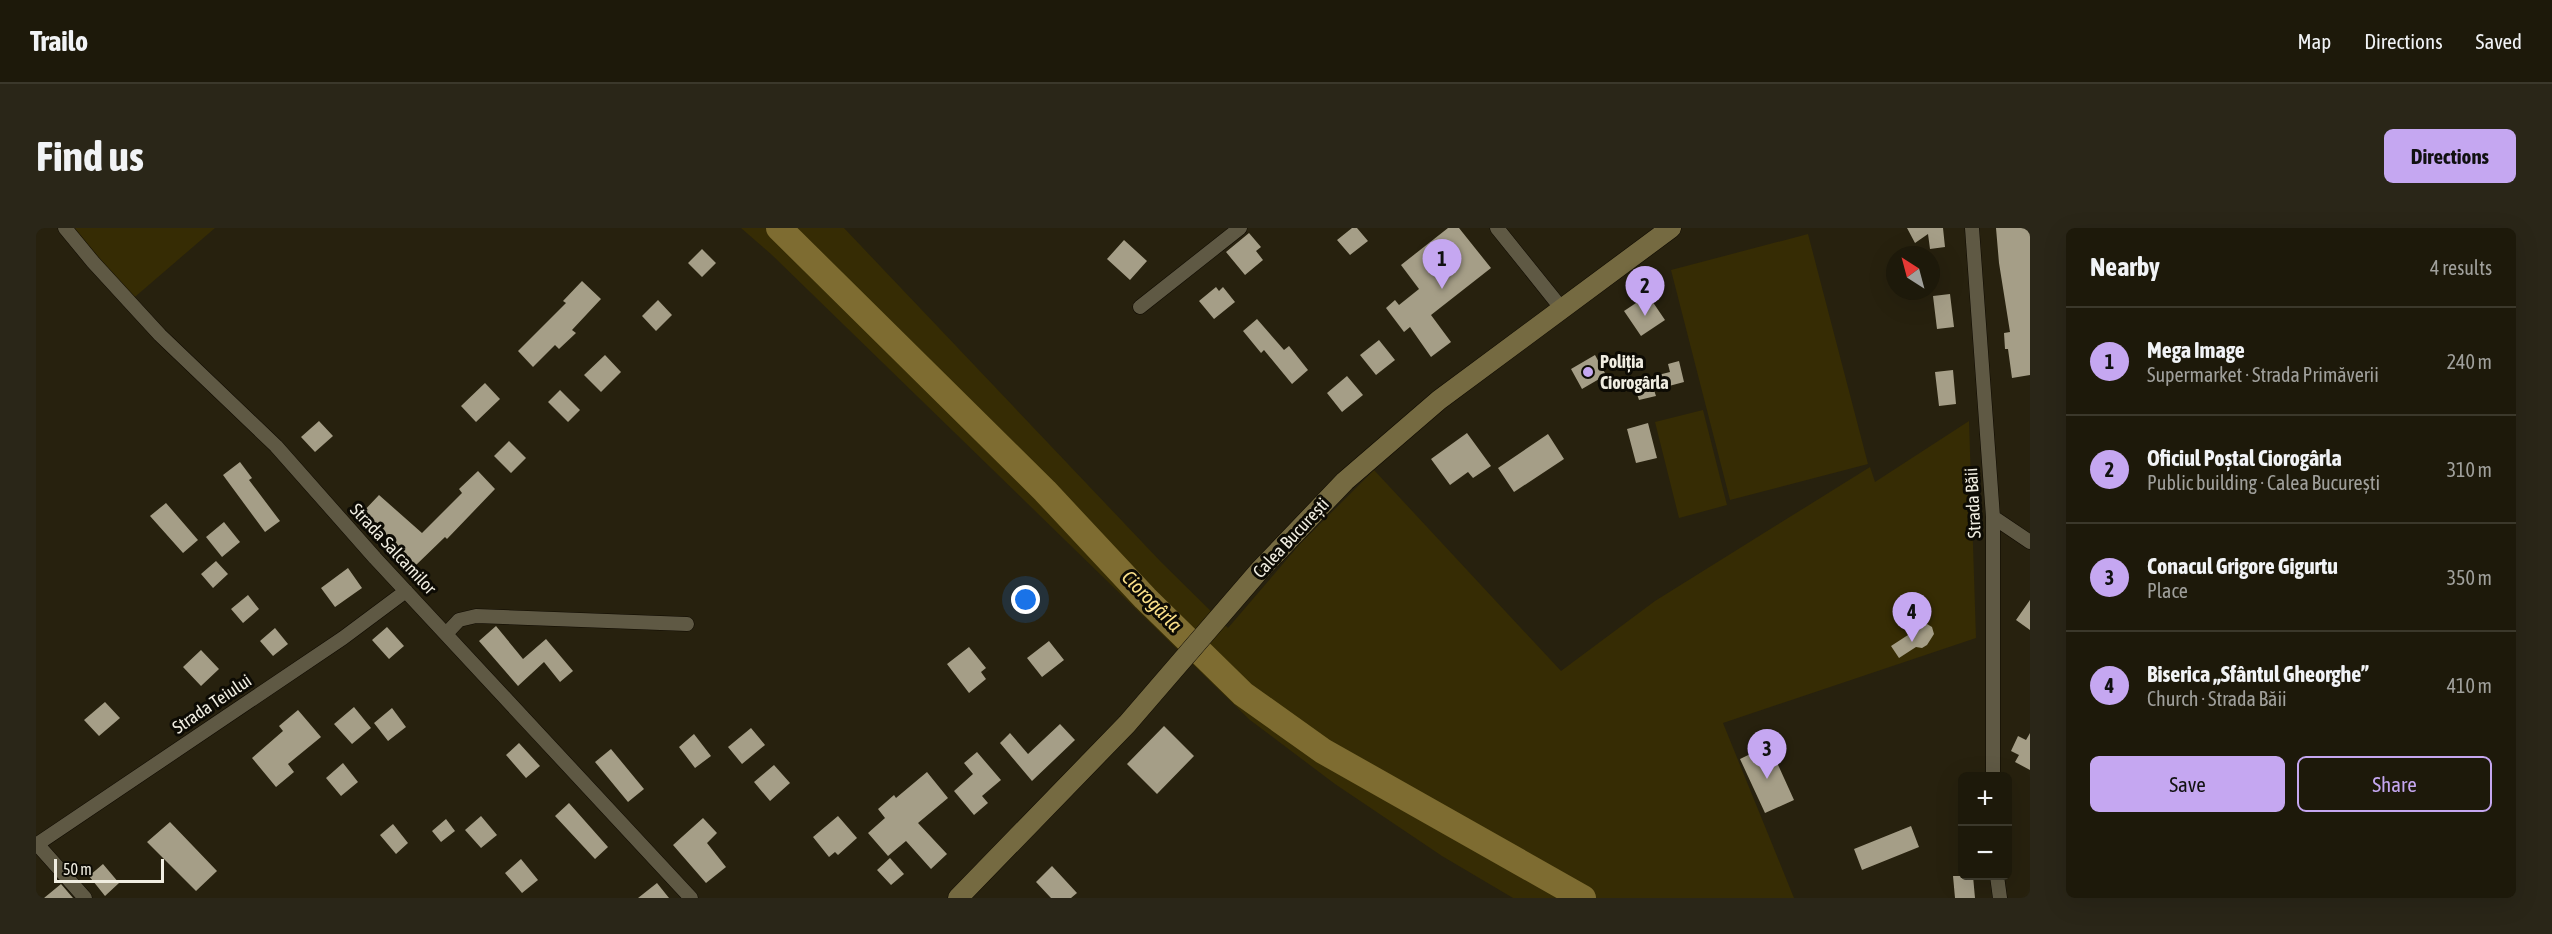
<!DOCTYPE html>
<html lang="en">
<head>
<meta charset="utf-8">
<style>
  :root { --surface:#1d190a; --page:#2a2618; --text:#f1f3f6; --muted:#a0a09c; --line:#3b382b; --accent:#c5a7f1 }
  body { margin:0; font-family:"Asap Condensed",sans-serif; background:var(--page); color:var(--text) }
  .controls { position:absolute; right:18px; bottom:18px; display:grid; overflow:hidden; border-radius:9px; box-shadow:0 6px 24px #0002 }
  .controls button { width:54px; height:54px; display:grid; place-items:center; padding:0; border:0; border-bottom:2px solid var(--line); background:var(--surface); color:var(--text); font:30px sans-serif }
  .compass { position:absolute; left:1850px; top:18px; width:54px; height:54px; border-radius:50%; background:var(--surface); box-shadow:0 6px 24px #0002; rotate:324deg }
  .scale { position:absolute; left:18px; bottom:15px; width:110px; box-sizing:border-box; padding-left:6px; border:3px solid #f0ede1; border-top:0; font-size:16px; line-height:21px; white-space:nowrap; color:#f0ede1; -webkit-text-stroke:4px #0d0b04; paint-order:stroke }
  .you { position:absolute; left:990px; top:372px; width:21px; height:21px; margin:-15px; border:4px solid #fff; border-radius:50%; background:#1a73e8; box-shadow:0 0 0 9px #1a73e833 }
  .badge { display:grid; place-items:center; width:39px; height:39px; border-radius:50%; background:var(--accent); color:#111; font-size:20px; font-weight:700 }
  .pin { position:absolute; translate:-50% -50px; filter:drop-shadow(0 2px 3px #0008) }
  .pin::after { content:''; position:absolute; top:32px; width:21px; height:18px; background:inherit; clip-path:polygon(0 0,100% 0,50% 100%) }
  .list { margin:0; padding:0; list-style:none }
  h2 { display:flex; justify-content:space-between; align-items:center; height:78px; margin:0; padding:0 24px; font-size:26px }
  h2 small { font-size:20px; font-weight:400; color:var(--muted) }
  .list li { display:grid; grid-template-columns:39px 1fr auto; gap:18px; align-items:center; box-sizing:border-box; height:108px; padding:0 24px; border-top:2px solid var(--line) }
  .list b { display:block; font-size:22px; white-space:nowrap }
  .list p { margin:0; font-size:20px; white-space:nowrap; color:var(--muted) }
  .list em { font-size:20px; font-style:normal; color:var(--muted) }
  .actions { display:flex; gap:12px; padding:18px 24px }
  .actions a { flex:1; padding:14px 0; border:2px solid var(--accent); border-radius:9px; text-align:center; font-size:21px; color:var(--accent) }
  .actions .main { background:var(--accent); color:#111 }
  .map { position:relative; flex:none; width:1994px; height:670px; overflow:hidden; border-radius:9px }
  header { display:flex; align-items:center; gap:36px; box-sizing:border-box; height:84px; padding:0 30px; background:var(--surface); border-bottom:2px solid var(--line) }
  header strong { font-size:28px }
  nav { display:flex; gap:33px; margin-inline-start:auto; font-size:21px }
  .intro { display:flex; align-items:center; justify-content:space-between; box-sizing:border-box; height:144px; padding:0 36px }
  h1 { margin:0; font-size:42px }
  .button { padding:15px 27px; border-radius:9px; background:var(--accent); color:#111; font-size:21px; font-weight:700 }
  main { display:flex; gap:36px; padding:0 36px }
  aside { flex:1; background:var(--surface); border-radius:9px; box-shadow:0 6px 24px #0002 }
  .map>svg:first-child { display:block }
  .green { fill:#362c04 }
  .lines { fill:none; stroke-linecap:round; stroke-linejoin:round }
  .river { stroke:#7e6c31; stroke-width:26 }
  .building { fill:#a59e87 }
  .minor-casing { stroke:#0f0a00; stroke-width:15 }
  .secondary-casing { stroke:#0f0a00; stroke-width:21 }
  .minor { stroke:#5f5944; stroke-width:14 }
  .secondary { stroke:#756a41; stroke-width:20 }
  .poi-dot { fill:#c5a7f1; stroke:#0d0b04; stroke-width:2 }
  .labels { text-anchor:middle; stroke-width:6; stroke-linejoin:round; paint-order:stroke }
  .poi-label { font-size:18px; font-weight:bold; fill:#f0ede1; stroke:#0d0b04; text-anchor:start }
  .street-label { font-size:18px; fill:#f0ede1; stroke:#0d0b04 }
  .water-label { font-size:20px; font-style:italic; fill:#fce18a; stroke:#0d0b04 }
</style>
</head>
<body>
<header>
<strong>Trailo</strong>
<nav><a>Map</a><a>Directions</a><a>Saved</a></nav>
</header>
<div class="intro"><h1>Find us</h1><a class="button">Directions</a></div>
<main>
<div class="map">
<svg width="1994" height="670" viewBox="0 0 1994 670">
  <rect width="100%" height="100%" fill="#27210e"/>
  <path class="green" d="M31 0H179L93 74Z
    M705 0H808L1125 334 1192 400 1264 316 1338 242 1525 443 1619 373 1834 239 1839 254 1933 193 1940 410 1687 495 1758 670H1477L1406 628 1299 556 1214 492 736 27Z
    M1772 6 1832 236 1694 272 1635 42Z
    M1667 182 1691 277 1643 290 1619 194Z"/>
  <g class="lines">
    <path class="river" d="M743 0 1009 263 1109 370 1207 466 1287 523 1547 670"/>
  </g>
  <path class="building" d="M1316 0H1321L1332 13 1314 27 1301 12Z
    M1412 0H1423L1455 40 1395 87 1415 114 1395 129 1374 99 1368 104 1350 80 1359 72 1363 77 1383 61 1365 37Z
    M1871 0H1907L1909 19 1894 21 1892 6 1879 15Z
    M1960 0H1994V147L1976 150 1972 121H1969L1968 105 1974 104 1963 35Z
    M1213 5 1225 19 1220 23 1227 32 1209 47 1190 24Z
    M1088 12 1111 33 1094 52 1071 31Z
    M666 21 680 35 666 49 652 35Z
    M546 53 565 71 536 102 540 105 523 121 519 117 497 139 482 123 530 75 527 73Z
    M1180 59 1183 63 1187 59 1199 74 1178 91 1163 73Z
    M1914 66 1918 99 1901 101 1897 68Z
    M1612 67 1629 92 1605 108 1588 83Z
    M622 72 636 87 620 103 606 88Z
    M1221 91 1248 122 1253 118 1272 142 1256 156 1228 122 1225 125 1207 103Z
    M1343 112 1359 132 1340 147 1324 127Z
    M569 127 585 144 565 164 548 147Z
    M1559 127 1570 147 1546 161 1535 141Z
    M1643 133 1648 154 1618 162 1620 168 1603 172 1598 157 1611 154 1610 150 1634 144 1632 136Z
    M1917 142 1920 176 1903 178 1899 144Z
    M1311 148 1327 167 1306 184 1291 165Z
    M449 155 464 171 440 194 425 178Z
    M524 162 544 182 532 194 512 174Z
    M283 193 297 208 279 224 265 209Z
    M1612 195 1621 230 1600 235 1591 201Z
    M1431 205 1455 238 1437 250 1432 244 1414 257 1395 231Z
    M1512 206 1528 231 1478 264 1462 240Z
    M473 213 490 230 475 245 458 228Z
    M204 234 216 250 213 252 244 293 229 304 187 247Z
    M442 243 459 261 411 311 409 309 379 338 325 286 343 267 386 305 426 265 423 261Z
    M130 275 162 312 147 325 114 288Z
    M188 294 204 314 186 329 170 309Z
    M180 333 192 346 177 360 165 346Z
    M312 340 326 360 299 379 285 360Z
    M212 367 223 381 207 395 195 381Z
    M1994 372V402L1980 392Z
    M1891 396 1896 399 1898 406 1891 417 1886 420 1880 419 1863 430 1855 418 1872 407 1873 401Z
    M460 398 487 431 510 411 537 443 524 454 508 434 482 458 443 413Z
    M351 399 368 418 353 431 336 412Z
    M239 400 252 416 237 428 224 413Z
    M1013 413 1028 432 1006 449 991 430Z
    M933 419 950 440 945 444 950 451 933 465 911 436Z
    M165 422 183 441 165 458 147 439Z
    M69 474 84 490 63 508 48 492Z
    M318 479 335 500 316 516 298 496Z
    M356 480 370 499 352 513 338 495Z
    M262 482 285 509 252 536 258 544 240 559 216 530 247 503 243 498Z
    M1024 496 1039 512 996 553 964 515 974 505 992 526Z
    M1128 498 1158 528 1121 566 1091 536Z
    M715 500 729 517 706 536 692 519Z
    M1994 505V542L1979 534 1983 527 1975 523 1982 508 1990 512Z
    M658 506 675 528 659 540 643 519Z
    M483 515 504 538 490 550 470 527Z
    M1733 517 1758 572 1729 585 1704 531Z
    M575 521 608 561 592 574 559 534Z
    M941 524 965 552 946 568 952 575 938 587 918 563 937 546 928 535Z
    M307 535 322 554 305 568 290 550Z
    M738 537 754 555 734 573 718 554Z
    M891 544 912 570 882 595 911 626 895 641 870 613 852 628 832 605 849 590 842 581 858 567 860 570Z
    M533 575 572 619 559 631 519 588Z
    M445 588 461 607 445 620 429 602Z
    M802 588 821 610 802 627 799 624 793 629 777 609Z
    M667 590 681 605 671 615 690 639 670 655 637 617Z
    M410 591 419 603 405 614 396 603Z
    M134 594 181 643 160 663 111 614Z
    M357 596 372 615 360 626 344 607Z
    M1875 598 1883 619 1826 642 1818 621Z
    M854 630 868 646 855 657 841 642Z
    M485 631 502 652 486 665 469 645Z
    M67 636 83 655 69 668 53 648Z
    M1016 638 1041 665 1035 670H1015L1000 654Z
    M1917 648H1937L1939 670H1919Z
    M621 655 633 670H602Z
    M25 656 37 670H8Z"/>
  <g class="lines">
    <defs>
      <path id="minor" d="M29 0 57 34 124 107 240 218 339 330 655 670
        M1461 0 1526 81
        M1936 0 1957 289V548
        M1104 79 1204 0
        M1957 289 1994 314
        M410 406 423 392 440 388 651 396
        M1 616 49 670
        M0 617 307 410 370 363
        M1961 648 1964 670"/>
      <path id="secondary" d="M922 670 1091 496 1223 343 1309 253 1403 172 1635 0"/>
    </defs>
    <use href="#minor" class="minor-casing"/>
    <use href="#secondary" class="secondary-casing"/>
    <use href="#minor" class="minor"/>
    <use href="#secondary" class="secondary"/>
  </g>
  <circle class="poi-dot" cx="1552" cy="144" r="6"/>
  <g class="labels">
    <g class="poi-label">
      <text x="1564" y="140">Poliția<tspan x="1564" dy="21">Ciorogârla</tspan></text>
    </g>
    <g class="street-label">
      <text transform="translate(1937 275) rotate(-93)" y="6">Strada Băii</text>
      <text transform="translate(1255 310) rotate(-47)" y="6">Calea București</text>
      <text transform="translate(357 321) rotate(47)" y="6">Strada Salcamilor</text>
      <text transform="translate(176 476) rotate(-34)" y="6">Strada Teiului</text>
    </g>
    <g class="water-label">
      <text transform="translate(1116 373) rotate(46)" y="7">Ciorogârla</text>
    </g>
  </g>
</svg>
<div class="controls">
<button>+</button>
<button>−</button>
</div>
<svg class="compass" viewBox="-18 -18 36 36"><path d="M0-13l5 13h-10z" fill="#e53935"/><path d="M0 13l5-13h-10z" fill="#a0a09c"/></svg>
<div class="scale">50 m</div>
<div class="you"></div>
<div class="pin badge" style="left:1406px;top:61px">1</div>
<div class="pin badge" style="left:1609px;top:88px">2</div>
<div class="pin badge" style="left:1731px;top:551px">3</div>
<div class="pin badge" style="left:1876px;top:414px">4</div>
</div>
<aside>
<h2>Nearby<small>4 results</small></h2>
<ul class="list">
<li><span class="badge">1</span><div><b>Mega Image</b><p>Supermarket · Strada Primăverii</p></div><em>240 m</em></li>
<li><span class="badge">2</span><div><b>Oficiul Poștal Ciorogârla</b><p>Public building · Calea București</p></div><em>310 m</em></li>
<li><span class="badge">3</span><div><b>Conacul Grigore Gigurtu</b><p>Place</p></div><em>350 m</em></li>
<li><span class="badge">4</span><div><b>Biserica „Sfântul Gheorghe”</b><p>Church · Strada Băii</p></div><em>410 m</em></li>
</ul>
<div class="actions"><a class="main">Save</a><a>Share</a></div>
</aside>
</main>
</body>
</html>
